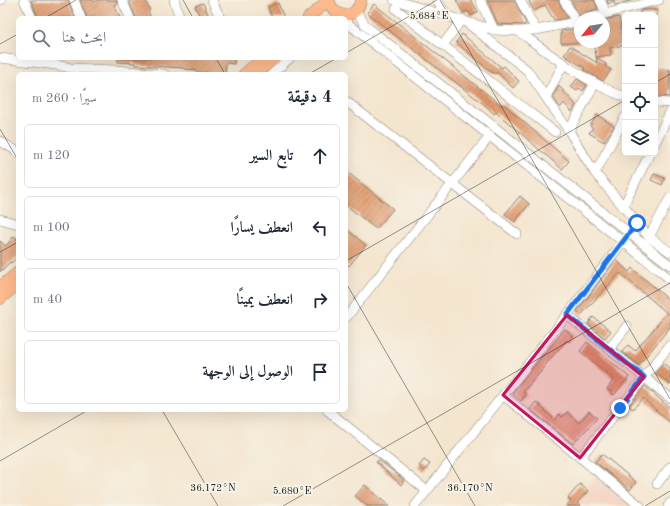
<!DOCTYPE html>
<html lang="ar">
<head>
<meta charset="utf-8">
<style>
  :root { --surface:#fff; --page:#f2f2f3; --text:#1f2937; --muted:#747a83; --line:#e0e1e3 }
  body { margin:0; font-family:"Old Standard TT",Amiri,serif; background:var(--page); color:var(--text); direction:rtl }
  .controls { position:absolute; right:12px; top:12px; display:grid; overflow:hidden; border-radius:6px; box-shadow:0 4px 16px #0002 }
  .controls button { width:36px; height:36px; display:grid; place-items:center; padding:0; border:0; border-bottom:1px solid var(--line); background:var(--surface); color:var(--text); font:20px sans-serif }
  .compass { position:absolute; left:574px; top:12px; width:36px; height:36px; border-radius:50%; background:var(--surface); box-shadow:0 4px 16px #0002; rotate:240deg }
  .stop { position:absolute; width:12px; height:12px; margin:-9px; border:3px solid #1a73e8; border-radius:50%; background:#fff }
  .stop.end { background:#1a73e8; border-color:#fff; box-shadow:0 1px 4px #0008 }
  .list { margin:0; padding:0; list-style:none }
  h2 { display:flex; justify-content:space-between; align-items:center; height:52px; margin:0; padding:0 16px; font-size:17px }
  h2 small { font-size:13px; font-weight:400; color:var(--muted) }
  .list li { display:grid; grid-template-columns:26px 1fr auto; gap:12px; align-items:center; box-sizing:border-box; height:64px; margin:0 8px 8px; padding:0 8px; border:1px solid var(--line); border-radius:6px }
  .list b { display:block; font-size:15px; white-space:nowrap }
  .list em { font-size:13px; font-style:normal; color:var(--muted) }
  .icon { flex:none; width:22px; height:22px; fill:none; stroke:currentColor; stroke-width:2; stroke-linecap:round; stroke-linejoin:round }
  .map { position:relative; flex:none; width:670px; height:506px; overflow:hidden; direction:ltr }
  .search { position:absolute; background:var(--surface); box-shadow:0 4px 16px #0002; left:16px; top:16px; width:332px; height:44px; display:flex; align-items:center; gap:10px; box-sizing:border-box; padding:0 14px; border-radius:6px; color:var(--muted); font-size:15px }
  .panel { position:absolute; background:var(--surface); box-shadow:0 4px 16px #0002; left:16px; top:72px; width:332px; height:340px; border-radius:6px; direction:rtl }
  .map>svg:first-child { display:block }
  .built { fill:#f5d3c1 }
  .building { fill:url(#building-hatch) }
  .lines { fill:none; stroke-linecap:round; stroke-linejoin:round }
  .minor-casing { stroke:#888075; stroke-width:10 }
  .major-casing { stroke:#888075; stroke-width:12 }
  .minor { stroke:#fff; stroke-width:9 }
  .major { stroke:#fcba8d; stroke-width:11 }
  .route { stroke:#1a73e8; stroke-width:5 }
  .marked { fill:#c2185b; fill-opacity:0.2; stroke:#c2185b; stroke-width:3; stroke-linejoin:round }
  .ticks { fill:none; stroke:#1c1c1c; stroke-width:1; stroke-opacity:0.45 }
  .ticks-label { font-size:10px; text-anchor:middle; fill:#1c1c1c; stroke:#f7f3e8; stroke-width:4; stroke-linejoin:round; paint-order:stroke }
</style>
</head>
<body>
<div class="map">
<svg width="670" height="506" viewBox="0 0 670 506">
  <defs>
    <pattern id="building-hatch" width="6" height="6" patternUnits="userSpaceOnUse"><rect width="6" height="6" fill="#e19769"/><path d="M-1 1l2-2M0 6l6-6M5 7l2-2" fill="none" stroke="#b67a56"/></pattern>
  </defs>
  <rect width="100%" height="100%" fill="#f7f3e8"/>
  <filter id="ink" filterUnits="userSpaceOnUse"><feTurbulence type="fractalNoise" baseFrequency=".025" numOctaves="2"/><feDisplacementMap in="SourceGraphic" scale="8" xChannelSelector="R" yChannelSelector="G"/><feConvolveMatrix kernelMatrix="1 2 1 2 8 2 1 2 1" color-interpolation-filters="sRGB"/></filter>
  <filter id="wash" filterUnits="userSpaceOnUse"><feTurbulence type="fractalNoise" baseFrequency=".012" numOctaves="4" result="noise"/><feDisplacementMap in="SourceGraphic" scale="16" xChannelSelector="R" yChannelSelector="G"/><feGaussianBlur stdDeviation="0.9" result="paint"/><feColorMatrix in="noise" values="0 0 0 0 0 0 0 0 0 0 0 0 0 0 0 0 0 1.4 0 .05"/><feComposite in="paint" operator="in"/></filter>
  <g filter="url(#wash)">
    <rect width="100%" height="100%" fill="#f4e5ce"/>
    <path class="built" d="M595 476 633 506H571Z"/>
    <g id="blocks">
      <path class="building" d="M31 0H68L75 18H38Z
        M80 0H93L94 2 98 0H116L117 4 114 5 120 18H87Z
        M129 0H145L150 10 148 11 151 18H136Z
        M456 0H471L478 12 471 16 468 11 463 13Z
        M487 0H514L526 23 525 25 498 24Z
        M532 0H558L567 18 554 20 545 5 534 11 529 2Z
        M571 0H594L598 9 587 12 583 16 579 15Z
        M607 0H633L615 5 613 1 608 4Z
        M203 3 208 14 200 17 195 6Z
        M278 3 284 18H272L268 7Z
        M374 4 502 106 503 104 569 161 562 169 496 112 494 114 486 106 367 13Z
        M645 10H657V15H640V11Z
        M619 17 624 45 610 48 611 55 596 57 606 64 605 66 611 70 603 81 584 70 585 68 564 55 570 46 597 63 594 42H604V20Z
        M580 28V43H561V31Z
        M462 34 502 68 504 66 519 81 513 88 497 72 496 74 490 71 456 42Z
        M118 58H234V64L226 63 225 73 196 72V70L184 69V68L135 65V63L118 62Z
        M657 68 670 70V97L655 96V83Z
        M577 79 587 85 583 91 579 88 577 91 571 87Z
        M559 86 576 105 572 112 564 103 561 107 559 106 553 97Z
        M597 115 614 126 604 142 589 133 593 128 590 126Z
        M346 171 393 209 376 229 346 205Z
        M654 174 665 178 662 185 651 180Z
        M520 196 529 204 515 222 505 214Z
        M346 229 366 245 349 266 346 263Z
        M14 236 18 240V257L11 263 10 262 0 272V241L6 246Z
        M616 260 629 272 632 268 670 301V327L639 365 622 352 628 345 635 351 667 313 620 273 581 315 577 311Z
        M593 317 611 331 605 338 588 324Z
        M565 329 573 336 569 342 567 340 544 366 545 367 523 392 526 394 521 401 512 393Z
        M587 342 629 377 614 395 607 389 614 379 580 351Z
        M663 363 670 369V385L656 373Z
        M645 386 670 408V423L643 398 633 409 629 406Z
        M536 402 555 420 559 414 562 417 567 412 579 423 589 411 597 418 573 444 530 409Z
        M602 454 636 482 630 490 595 462Z
        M379 460 404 480 401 485 376 462Z
        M424 460 430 464 424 471 419 466Z
        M580 484 588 491 577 503 581 506H566L571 501 568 498Z
        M365 485 389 506H367L355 496Z"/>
    </g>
  </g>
  <g filter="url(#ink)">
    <use href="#blocks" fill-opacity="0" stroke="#888075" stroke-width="1"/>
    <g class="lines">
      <defs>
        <path id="minor" d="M0 0H1
          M24 0 32 18
          M74 0 81 18
          M122 0 130 18
          M174 0 180 18
          M212 0 220 18
          M394 0 494 30 518 31 536 30 580 21
          M437 0 447 16
          M480 0 494 30
          M520 0 536 30
          M564 0 576 22
          M600 0 606 13
          M396 9 555 132
          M356 11 366 26 670 265
          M589 18 659 0
          M346 22 670 279
          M518 31C551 55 587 83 625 97
          M443 45 462 19 527 70 569 131 595 173
          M0 58 56 65 71 68 115 70 164 74
          M272 74 290 58
          M546 97 564 63
          M346 101 517 234
          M655 102 670 103
          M625 117 595 173 649 237 670 252
          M569 131 595 83
          M0 141 15 150 18 154
          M655 143 670 112
          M623 207 650 153
          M0 219 18 224
          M649 237 670 198
          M567 315 670 398
          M346 318 490 136
          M609 349 627 326
          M503 395 640 506
          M327 410 427 491
          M580 458 670 345
          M657 484 670 467
          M415 506 567 315 637 223
          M668 506 670 503"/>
        <path id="major" d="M329 0C333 20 357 20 361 0
          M308 18 329 0
          M244 74 263 58
          M256 74 275 58
          M0 287 18 272
          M0 299 18 284"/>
      </defs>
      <use href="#minor" class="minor-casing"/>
      <use href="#major" class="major-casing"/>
      <use href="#minor" class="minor"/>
      <use href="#major" class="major"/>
    </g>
  </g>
  <g class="lines" filter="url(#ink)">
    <path class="route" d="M620 408 644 377 567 315 637 223"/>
  </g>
  <path class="marked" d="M567 315 644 377 580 458 503 395Z"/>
  <path class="ticks" d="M183 0 193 18M440 0 670 399M45 18 76 0M0 44 18 34M346 53 437 0M216 58 225 74M309 74 337 58M655 83 670 74M0 129 18 160M0 252 18 242M346 261 625 100M346 283 475 506M162 410 218 506M0 461 88 410M283 506 670 283M645 506 670 491"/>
  <g class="ticks-label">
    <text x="429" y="19">5.684°E</text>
    <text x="213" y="491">36.172°N</text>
    <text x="470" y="491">36.170°N</text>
    <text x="292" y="494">5.680°E</text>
  </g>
</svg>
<div class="controls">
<button>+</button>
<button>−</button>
<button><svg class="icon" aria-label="locate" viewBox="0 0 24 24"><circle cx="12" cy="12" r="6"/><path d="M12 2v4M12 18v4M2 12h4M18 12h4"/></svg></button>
<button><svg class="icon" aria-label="layers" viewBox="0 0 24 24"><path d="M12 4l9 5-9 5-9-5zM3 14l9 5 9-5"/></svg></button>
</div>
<svg class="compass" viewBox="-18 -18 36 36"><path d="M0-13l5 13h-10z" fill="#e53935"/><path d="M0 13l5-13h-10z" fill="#747a83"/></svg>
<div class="stop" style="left:637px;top:223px"></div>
<div class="stop end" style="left:620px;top:408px"></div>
<div class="search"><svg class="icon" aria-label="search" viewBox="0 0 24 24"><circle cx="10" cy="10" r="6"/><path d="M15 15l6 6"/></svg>ابحث هنا</div>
<section class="panel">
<h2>4 دقيقة<small>سيرًا · 260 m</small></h2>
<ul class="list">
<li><svg class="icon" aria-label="ahead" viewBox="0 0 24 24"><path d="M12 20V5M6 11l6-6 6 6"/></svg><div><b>تابع السير</b></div><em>120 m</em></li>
<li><svg class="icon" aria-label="left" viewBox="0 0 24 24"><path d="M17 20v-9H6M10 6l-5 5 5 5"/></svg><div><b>انعطف يسارًا</b></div><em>100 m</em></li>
<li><svg class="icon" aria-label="right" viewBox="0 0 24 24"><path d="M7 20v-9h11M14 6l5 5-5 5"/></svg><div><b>انعطف يمينًا</b></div><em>40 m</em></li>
<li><svg class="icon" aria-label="arrive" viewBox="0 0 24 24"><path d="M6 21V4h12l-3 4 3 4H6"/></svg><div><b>الوصول إلى الوجهة</b></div></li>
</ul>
</section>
</div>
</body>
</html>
